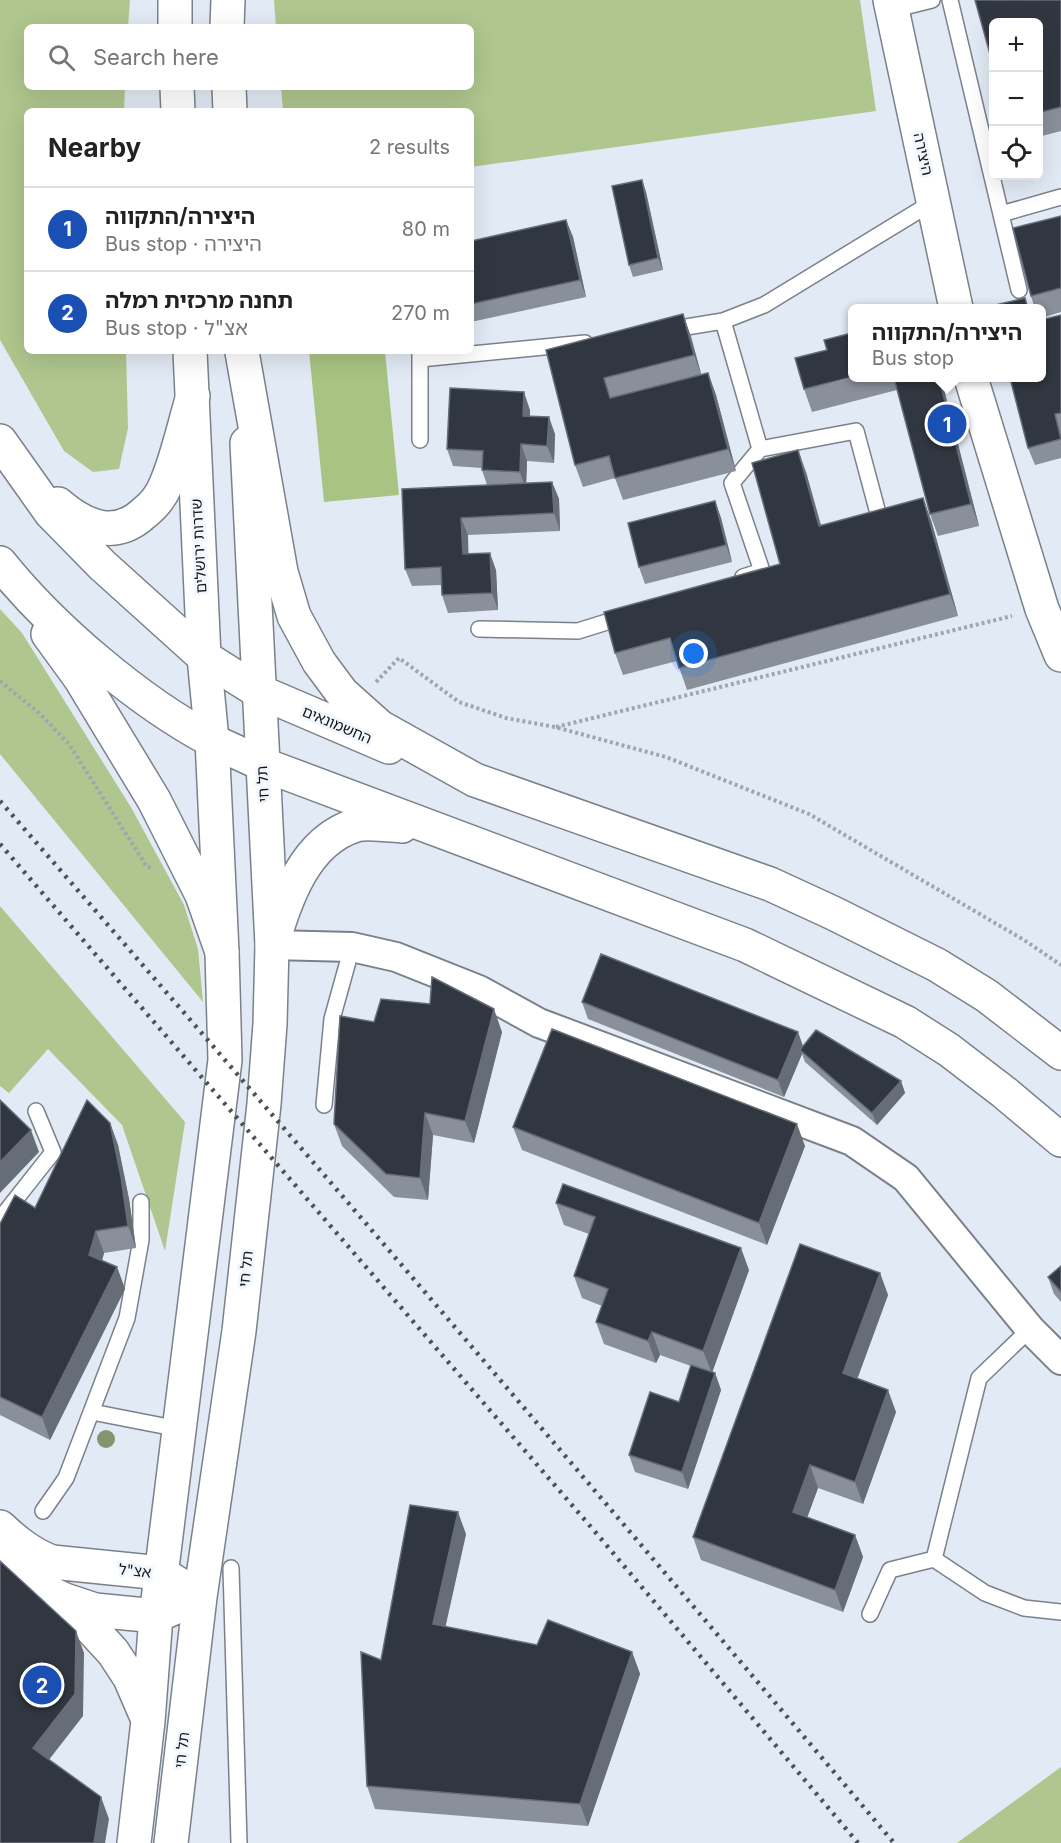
<!DOCTYPE html>
<html lang="en">
<head>
<meta charset="utf-8">
<style>
  :root { --surface:#fff; --page:#f2f2f2; --text:#222; --muted:#767676; --line:#e0e0e0; --accent:#587326 }
  body { margin:0; font-family:Inter,"Noto Sans Hebrew",sans-serif; background:var(--page); color:var(--text) }
  .controls { position:absolute; right:18px; top:18px; display:grid; overflow:hidden; border-radius:9px; box-shadow:0 6px 24px #0002 }
  .controls button { width:54px; height:54px; display:grid; place-items:center; padding:0; border:0; border-bottom:2px solid var(--line); background:var(--surface); color:var(--text); font:30px sans-serif }
  .you { position:absolute; left:694px; top:654px; width:21px; height:21px; margin:-15px; border:4px solid #fff; border-radius:50%; background:#1a73e8; box-shadow:0 0 0 9px #1a73e833 }
  .badge { display:grid; place-items:center; width:39px; height:39px; border-radius:50%; background:var(--accent); color:#fff; font-size:20px; font-weight:700 }
  .pin { position:absolute; translate:-50% -50%; border:3px solid #fff; box-shadow:0 2px 6px #0006 }
  .popup { position:absolute; left:848px; top:304px; width:198px; height:78px; box-sizing:border-box; display:grid; place-content:center; border-radius:9px; background:var(--surface); filter:drop-shadow(0 2px 4px #0005); font-size:20px; white-space:nowrap; color:var(--muted) }
  .popup b { font-size:22px; color:var(--text) }
  .popup::after { content:''; position:absolute; left:50%; top:100%; margin-left:-12px; border:12px solid transparent; border-top-color:var(--surface) }
  .list { margin:0; padding:0; list-style:none }
  h2 { display:flex; justify-content:space-between; align-items:center; height:78px; margin:0; padding:0 24px; font-size:26px }
  h2 small { font-size:20px; font-weight:400; color:var(--muted) }
  .list li { display:grid; grid-template-columns:39px 1fr auto; gap:18px; align-items:center; box-sizing:border-box; height:84px; padding:0 24px; border-top:2px solid var(--line) }
  .list b { display:block; font-size:22px; white-space:nowrap }
  .list p { margin:0; font-size:20px; white-space:nowrap; color:var(--muted) }
  .list em { font-size:20px; font-style:normal; color:var(--muted) }
  .icon { flex:none; width:33px; height:33px; fill:none; stroke:currentColor; stroke-width:2; stroke-linecap:round; stroke-linejoin:round }
  .map { position:relative; flex:none; width:1061px; height:1843px; overflow:hidden }
  .search { position:absolute; background:var(--surface); box-shadow:0 6px 24px #0002; left:24px; top:24px; width:450px; height:66px; display:flex; align-items:center; gap:15px; box-sizing:border-box; padding:0 21px; border-radius:9px; color:var(--muted); font-size:22px }
  .panel { position:absolute; background:var(--surface); box-shadow:0 6px 24px #0002; left:24px; top:108px; width:450px; height:246px; border-radius:9px }
  .map>svg:first-child { display:block }
  .green { fill:#afc68e }
  .forest { fill:#a9c482 }
  .lines { fill:none; stroke-linecap:round; stroke-linejoin:round }
  .lane-casing { stroke:#7b818b; stroke-width:18 }
  .street-casing { stroke:#7b818b; stroke-width:32 }
  .secondary-casing { stroke:#7b818b; stroke-width:36 }
  .highway-casing { stroke:#7b818b; stroke-width:36 }
  .path { stroke:#9fa6ae; stroke-width:4; stroke-dasharray:3 3; stroke-linecap:butt }
  .lane { stroke:#fff; stroke-width:15 }
  .street { stroke:#fff; stroke-width:28 }
  .secondary { stroke:#fff; stroke-width:33 }
  .highway { stroke:#fff; stroke-width:33 }
  .rail { stroke:#4e5257; stroke-width:4.5; stroke-dasharray:3 6; stroke-linecap:butt }
  .tree { fill:#849570 }
  .wall { fill:#8a909a }
  .shaded-wall { fill:#666d76 }
  .building { fill:#313740; stroke:#666d76; stroke-width:1.5 }
  .labels { text-anchor:middle; stroke-width:6; stroke-linejoin:round; paint-order:stroke }
  .street-label { font-size:15px; fill:#15181b; stroke:#f2f7fe }
</style>
</head>
<body>
<div class="map">
<svg width="1061" height="1843" viewBox="0 0 1061 1843">
  <rect width="100%" height="100%" fill="#e2eaf5"/>
  <path class="green" d="M0 0H130L128 27H27V87H125L124 111H27V351H126L128 428 119 469 93 472 64 451 0 340Z
    M274 0H860L876 111 471 167V111H283L281 87H471V27H276Z
    M0 609 22 633 132 809 184 905 198 949 203 1002 0 754Z
    M0 906 185 1122 165 1251 122 1125 48 1049 9 1093 0 1086Z
    M1061 1767V1843H957Z"/>
  <path class="forest" d="M309 351H385L399 495 324 502Z"/>
  <g class="lines">
    <defs>
      <path id="lane" d="M950 0 1019 290
        M892 10 932 0
        M1001 214 1061 197
        M723 321 760 449 856 431 879 517
        M668 330 723 321 764 305 933 202
        M420 351V440
        M420 359 585 343
        M743 577 762 571 732 483 760 449
        M479 629 578 631 626 616
        M324 1105 332 1019 352 947
        M0 1219 53 1152 36 1111
        M1030 1329 979 1378 934 1559 985 1593 1024 1608 1061 1612
        M92 1412 179 1429
        M43 1511 66 1478 127 1318 141 1240V1202
        M231 1568 239 1843
        M870 1614 890 1570 934 1559"/>
      <path id="street" d="M272 945 352 947 396 957 479 990 539 1023 852 1141 906 1178 1030 1329 1061 1360"/>
      <path id="secondary" d="M890 0 956 308
        M175 27V0
        M227 27 228 0
        M177 87 178 111
        M229 87 230 111
        M971 378 1042 609 1061 655
        M0 1527C16 1542 31 1554 52 1562L161 1573 180 1585
        M0 1558 37 1587 65 1600 95 1610 156 1616 176 1607
        M66 1601 113 1652 130 1678 146 1715
        M134 1843 148 1721 156 1616 225 1060 222 952 212 740 204 657 190 351
        M171 1843 200 1597 239 1331 264 1104 270 1024 272 945 247 443"/>
      <path id="highway" d="M242 352 281 572 294 616 319 662 342 693 380 727 475 780 770 884 833 913 937 965 987 996 1061 1053
        M0 441 51 513 102 565 204 657 258 691 389 747
        M58 504C85 527 115 540 144 513 153 506 162 495 166 484 178 456 184 425 193 396
        M0 563C52 628 139 702 213 741 229 749 246 756 262 764L745 945 905 1022 949 1050 1005 1093 1061 1140
        M48 634 80 678 154 800 202 895 222 952
        M272 945C286 899 304 841 356 825 366 822 390 825 402 826"/>
    </defs>
    <use href="#lane" class="lane-casing"/>
    <use href="#street" class="street-casing"/>
    <use href="#secondary" class="secondary-casing"/>
    <use href="#highway" class="highway-casing"/>
    <path class="path" d="M0 681 39 713 69 744 147 867 154 868
      M376 682 399 658 459 702 506 718 555 727 666 757 809 814 1024 940 1061 965
      M556 727 1012 616"/>
    <use href="#lane" class="lane"/>
    <use href="#street" class="street"/>
    <use href="#secondary" class="secondary"/>
    <use href="#highway" class="highway"/>
    <path class="rail" d="M0 801C301 1146 599 1494 894 1843
      M0 844 597 1534 858 1843"/>
  </g>
  <circle class="tree" cx="106" cy="1439" r="9"/>
  <path class="wall" d="M1061 0V131L1038 137V22Z
    M642 180 646 192 663 270 633 277 629 265Z
    M1061 216V312L1041 318V309H1035L1031 296Z
    M566 220 573 237 586 297 471 322V241Z
    M683 314 691 337 701 374 708 373 716 395 736 471 623 500 615 478 583 487 575 465 546 350Z
    M1061 315V458L1035 465 1028 448Z
    M852 378H941L979 526 938 536 930 514 897 390 812 412 804 389Z
    M530 410V416L555 434 554 463 527 461 526 483 552 482 559 499 560 531 468 535V554L496 570 498 610 448 613 442 595 441 585 412 586 405 569 487 485 482 470V468L453 466 447 449Z
    M806 472 821 525 931 520 958 616 687 690 677 661 623 675 615 653 780 564Z
    M715 501 721 518 732 562 645 584 639 567Z
    M582 1002 798 1032 803 1047 901 1081 905 1093 877 1125 805 1062 802 1054 784 1097 588 1019Z
    M374 1022 502 1032 474 1143 433 1135 428 1200 394 1197 342 1146 334 1124Z
    M110 1123 118 1145 129 1199 136 1248 104 1253 102 1261 117 1267 125 1289 50 1440 0 1415V1224L35 1208Z
    M513 1127 805 1146 767 1245 522 1150Z
    M556 1203 749 1270 712 1372 715 1373 721 1390 688 1489 635 1472 629 1455 679 1402 691 1366 660 1355 656 1363 604 1344 596 1322 602 1306 582 1298 574 1276 589 1234 564 1225Z
    M1061 1266V1302L1054 1294 1048 1277Z
    M880 1273 888 1295 857 1379 896 1412 863 1504 818 1488 807 1518 855 1535 863 1557 843 1612 701 1560 693 1537Z
    M466 1534 445 1627 537 1645 632 1652 640 1674 588 1826 375 1809 367 1786 381 1660Z"/>
  <path class="shaded-wall" d="M642 180 646 192 663 270 658 258Z
    M566 220 573 237 586 297 580 280Z
    M683 314 691 337 702 377 694 355Z
    M708 373 716 395 736 471 728 449Z
    M939 378H941L979 526 971 504Z
    M524 392 530 410 529 433 523 416Z
    M549 417 555 434 554 463 547 446Z
    M521 444 527 461 526 490 520 472Z
    M798 450 806 472 827 548 819 526Z
    M552 482 559 499 560 531 554 513Z
    M923 498 931 520 958 616 950 594Z
    M715 501 721 518 732 562 726 545Z
    M461 518 468 535 469 572 463 554Z
    M490 553 496 570 498 610 492 593Z
    M494 1009 502 1032 474 1143 465 1121Z
    M798 1032 804 1049 800 1050 802 1054 784 1097 778 1080Z
    M901 1081 905 1093 877 1125 872 1113Z
    M425 1113 433 1135 428 1200 420 1178Z
    M110 1123 118 1145 129 1199 136 1248 128 1226Z
    M797 1124 805 1146 767 1245 759 1223Z
    M31 1130 39 1152 0 1193V1162Z
    M96 1231 104 1253 97 1278 89 1255Z
    M741 1248 749 1270 712 1373 703 1351Z
    M117 1267 125 1289 50 1440 42 1417Z
    M880 1273 888 1295 851 1396 843 1373Z
    M652 1332 660 1355 656 1363 648 1341Z
    M715 1373 721 1390 688 1489 682 1472Z
    M888 1390 896 1412 863 1504 855 1482Z
    M810 1465 818 1488 801 1534 793 1512Z
    M458 1512 466 1534 441 1647 433 1624Z
    M855 1535 863 1557 843 1612 835 1590Z
    M76 1631 84 1653 83 1716 41 1770 33 1748Z
    M632 1652 640 1674 588 1826 580 1804Z
    M101 1797 109 1819 105 1843H94Z"/>
  <path class="building" d="M975 0H1061V107L1038 113V22H993V65Z
    M642 180 658 258 629 265 612 186Z
    M1061 216V288L1031 296 1013 228Z
    M566 220 580 280 471 304V241Z
    M1025 298 1028 309H991V306Z
    M683 314 694 355 604 378 610 398 708 373 728 449 615 478 609 456 575 465 546 350Z
    M1061 315V413L1055 414 1061 439 1028 448 1010 378H1041V320Z
    M852 333V377L804 389 795 358 827 350 824 340Z
    M894 378H939L971 504 930 514Z
    M450 388 524 392 523 416 549 417 547 446 521 444 520 472 482 470 483 451 447 449Z
    M798 450 819 526 923 498 950 594 679 668 670 638 615 653 604 612 780 564 752 463Z
    M552 482 554 513 461 518 463 554 490 553 492 593 442 595 441 567 405 569 402 489Z
    M715 501 726 545 639 567 628 523Z
    M601 954 798 1032 778 1080 582 1002Z
    M432 977 494 1009 465 1121 425 1113 420 1178 386 1174 334 1124 340 1016 374 1022 381 999 430 1004Z
    M552 1029 797 1124 759 1223 513 1127Z
    M816 1030 901 1081 872 1113 800 1050Z
    M0 1100 31 1130 0 1162Z
    M87 1100 110 1123 121 1177 128 1226 96 1231 89 1255 117 1267 42 1417 0 1397V1224L15 1195 35 1208Z
    M563 1184 741 1248 703 1351 652 1332 648 1341 596 1322 608 1289 574 1276 595 1217 556 1203Z
    M800 1244 880 1273 843 1373 888 1390 855 1482 810 1465 793 1512 855 1535 835 1590 693 1537Z
    M1061 1266V1292L1048 1277Z
    M691 1365 715 1373 682 1472 629 1455 650 1392 679 1402Z
    M410 1505 458 1512 433 1624 537 1645 548 1620 632 1652 580 1804 367 1786 361 1652 381 1660Z
    M0 1561 76 1631 75 1694 33 1748 101 1797 94 1843H0Z"/>
  <g class="labels">
    <g class="street-label">
      <text transform="translate(923 154) rotate(78)" y="5">היצירה</text>
      <text transform="translate(199 546) rotate(-93)" y="5">שדרות ירושלים</text>
      <text transform="translate(337 725) rotate(23)" y="5">החשמונאים</text>
      <text transform="translate(263 784) rotate(-93)" y="5">תל חי</text>
      <text transform="translate(246 1269) rotate(-84)" y="5">תל חי</text>
      <text transform="translate(135 1571) rotate(6)" y="5">אצ"ל</text>
      <text transform="translate(182 1750) rotate(-83)" y="5">תל חי</text>
    </g>
  </g>
</svg>
<div class="controls">
<button>+</button>
<button>−</button>
<button><svg class="icon" aria-label="locate" viewBox="0 0 24 24"><circle cx="12" cy="12" r="6"/><path d="M12 2v4M12 18v4M2 12h4M18 12h4"/></svg></button>
</div>
<div class="you"></div>
<div class="pin badge" style="left:947px;top:424px;background:#1a4fb4">1</div>
<div class="popup"><b>היצירה/התקווה</b>Bus stop</div>
<div class="pin badge" style="left:42px;top:1685px;background:#1a4fb4">2</div>
<div class="search"><svg class="icon" aria-label="search" viewBox="0 0 24 24"><circle cx="10" cy="10" r="6"/><path d="M15 15l6 6"/></svg>Search here</div>
<section class="panel">
<h2>Nearby<small>2 results</small></h2>
<ul class="list">
<li><span class="badge" style="background:#1a4fb4">1</span><div><b>היצירה/התקווה</b><p>Bus stop · היצירה</p></div><em>80 m</em></li>
<li><span class="badge" style="background:#1a4fb4">2</span><div><b>תחנה מרכזית רמלה</b><p>Bus stop · אצ&quot;ל</p></div><em>270 m</em></li>
</ul>
</section>
</div>
</body>
</html>
